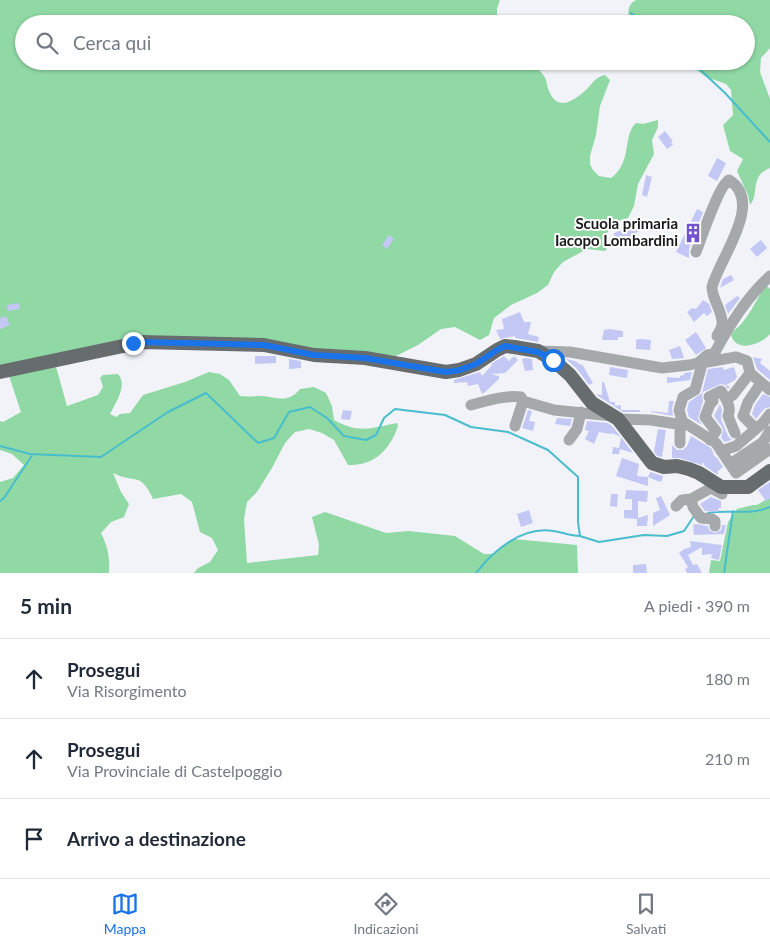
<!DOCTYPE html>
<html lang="it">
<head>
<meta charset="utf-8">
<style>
  :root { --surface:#fff; --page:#f6f6f7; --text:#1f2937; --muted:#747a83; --line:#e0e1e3; --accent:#1a73e8 }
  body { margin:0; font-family:Lato,sans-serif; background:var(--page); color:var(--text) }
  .stop { position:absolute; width:15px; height:15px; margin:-11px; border:4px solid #1a73e8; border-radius:50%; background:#fff }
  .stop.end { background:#1a73e8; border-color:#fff; box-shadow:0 1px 5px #0008 }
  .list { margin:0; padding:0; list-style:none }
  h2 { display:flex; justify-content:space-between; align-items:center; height:65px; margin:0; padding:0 20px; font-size:21px }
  h2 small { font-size:16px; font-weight:400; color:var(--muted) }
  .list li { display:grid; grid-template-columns:32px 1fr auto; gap:15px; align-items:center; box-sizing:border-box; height:80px; padding:0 20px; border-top:1px solid var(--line) }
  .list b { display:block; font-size:19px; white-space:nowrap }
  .list p { margin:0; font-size:16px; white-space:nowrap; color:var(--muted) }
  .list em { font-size:16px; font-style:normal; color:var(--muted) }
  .icon { flex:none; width:28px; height:28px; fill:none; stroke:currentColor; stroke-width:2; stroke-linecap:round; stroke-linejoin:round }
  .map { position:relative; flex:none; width:770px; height:573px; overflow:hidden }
  .search { position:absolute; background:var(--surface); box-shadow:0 1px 4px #0004; left:15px; right:15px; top:15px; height:55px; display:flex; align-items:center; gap:12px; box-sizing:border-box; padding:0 18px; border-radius:28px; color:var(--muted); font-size:19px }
  .sheet { height:305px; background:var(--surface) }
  nav { display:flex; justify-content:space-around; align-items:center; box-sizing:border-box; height:70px; border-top:1px solid var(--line); background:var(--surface); font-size:14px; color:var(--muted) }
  nav a { display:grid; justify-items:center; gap:2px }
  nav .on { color:var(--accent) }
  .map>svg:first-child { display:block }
  .green { fill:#90d9a5 }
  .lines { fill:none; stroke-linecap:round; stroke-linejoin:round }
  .stream { stroke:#48bdcd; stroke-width:2 }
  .building { fill:#c2c7f4 }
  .minor { stroke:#a6a9ab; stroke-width:11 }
  .major { stroke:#676c6f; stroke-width:14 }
  .route { stroke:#1a73e8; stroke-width:6 }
  .labels { text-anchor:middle; stroke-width:4; stroke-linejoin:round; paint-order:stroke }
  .poi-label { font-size:15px; font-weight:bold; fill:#19191b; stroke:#fff; text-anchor:end }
</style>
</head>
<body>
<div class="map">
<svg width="770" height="573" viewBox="0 0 770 573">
  <rect width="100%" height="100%" fill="#f2f3f9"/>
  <path class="green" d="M0 0H500L497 9V16L506 24H24V61H531C535 66 542 73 544 76 547 80 547 87 549 91 558 113 575 100 587 89 593 83 595 77 605 75L610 80 600 106 596 135 590 156V164L593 170 599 176 611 178C633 162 622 136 636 123L643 124 658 120V127L652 140 654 154 638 184 634 206 628 218 615 222 607 233 608 247 605 251 587 249 563 262 554 272 548 285 537 293 511 305 494 318 489 335 480 340 455 327 441 329 418 345 396 356 172 340 0 366Z
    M636 0H770V48L761 58 760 72 770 99V168C749 176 760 194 750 205L748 195 737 171 743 159 730 151 723 125 733 115 731 90 726 84 706 77 685 61H746V24H630C628 15 626 5 636 0Z
    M766 285 770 289V334C761 345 736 353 731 335 734 329 738 328 742 323 752 311 758 297 766 285Z
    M55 363 67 406 98 395 103 387 100 378 103 375 118 374C128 385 116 402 110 414L116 417 120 414 130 413 143 395 185 382 209 372 220 374 229 380 240 396C247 397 254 396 261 396 277 397 288 404 300 389L314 387 326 393 332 406 334 420C359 434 371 428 397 423L398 426C390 450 374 466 348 465L334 440 322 433 309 429 295 432 285 443 272 468 257 492 247 502 244 519 247 563 318 555 319 545 312 517 325 512 386 533 409 531 455 536 484 554H493L514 539 577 545 578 573H194L198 568 210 562 218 550 212 538 200 532 192 502 181 494 153 499C141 471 134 484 113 473L121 492 129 504 124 517 111 522 101 533C108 547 110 558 109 573H0V482L13 478 24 465 12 454 0 450V421L3 422 21 412 8 373Z
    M770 497V573H709L711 560 720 561 728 522 737 509 753 505H757Z"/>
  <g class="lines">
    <path class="stream" d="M631 13 645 24
      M691 61 725 93 770 142
      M0 446 30 454 101 457 168 412 206 393 258 443 274 438 289 412 310 407 327 418 344 436 366 440 376 435 384 418 395 409 445 415 471 427 508 432 548 450 578 477V522L580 536 599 542 644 535 667 536 684 531 694 516
      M0 501 4 498 33 454
      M708 513C729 509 750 516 770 507
      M476 573C493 551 522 526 553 531 562 532 570 536 580 536
      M724 573 733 511"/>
  </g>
  <path class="building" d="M665 131 673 141 671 142 673 145 667 149 658 137Z
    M717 158 726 163 717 181 708 176Z
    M646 175 652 177 647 197 642 195Z
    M697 209 703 212 689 249V258L676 252Z
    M635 226 639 231 636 233 637 235 623 247 613 234 620 230 623 234Z
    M389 235 394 239 387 249 382 245Z
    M761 240 767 248 757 257 750 249Z
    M731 275 734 280 720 288 723 279Z
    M737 296 740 298 728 314 725 305Z
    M703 300 709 304 712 312 707 316 704 313 694 322 687 312 692 308 696 309Z
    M19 303 20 309 8 311 7 305Z
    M520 312 524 322H531L528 334 539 337 538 342 515 338V336L500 339 496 330 504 329 502 319Z
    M6 316 10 325 0 329V318Z
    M609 329 623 331V337H618V340H602L604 330Z
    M696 332 706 348 696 355 685 340Z
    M640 339 651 340 650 350 636 349V340Z
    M680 346 684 358 672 359 669 350Z
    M255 356H276V363L255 364Z
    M504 356 509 361 514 356 518 360 505 373 491 374 499 376V379L485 392 482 394 478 384 468 386 467 382 454 383V380L480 372 482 376 492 365 491 364Z
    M753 357 762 359 760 363 770 371V380L757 369Z
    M526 358 532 359 533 370 525 371 522 359Z
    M289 359 301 361V368L289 369Z
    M566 359 575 361 581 365 582 364 593 383 589 385 577 369Z
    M610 367 628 370 627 378 609 375Z
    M723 367 724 370 734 367 737 377 735 380 726 385 730 387 728 389 725 385 721 384 703 392 702 396 703 401 698 418 702 425 689 417 687 410 689 402 702 393 708 369Z
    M692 372 690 380 667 383V377L680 378V376L684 375V373Z
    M602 382H604L610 402H615V406L621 405V410H640V412H623L598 396 596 394 602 395Z
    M763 394 770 397V407L764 409 756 419 752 414 755 405Z
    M669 401H674L672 408 673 416 651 412V411L668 413Z
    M720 404 722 410 721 419 728 436 732 440 724 442 721 437 723 431 722 427 714 416Z
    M343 410 352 411 350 420 341 419Z
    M528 410 532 411 529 421 535 422 533 431 522 428Z
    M557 418 572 419 570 426 555 424Z
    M587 421 608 423 612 426 621 437 612 433 611 434 599 432 594 444 585 439 589 431 585 430Z
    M658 429 666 430 662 457 657 456 654 451Z
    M691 436 711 448 714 454 713 455 717 458 723 467 718 471V475L706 467 702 462V465L679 458H672V445L677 450H683L687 446Z
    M621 437 633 453 620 449 619 454H612L613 447 619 448Z
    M622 458 639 464 637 476 648 477V486L616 476Z
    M650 472 663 476 662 480 660 482 648 477Z
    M770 482V499L766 501 758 490Z
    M626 490 648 491 647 502 638 501V518L648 515 647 526H637V519L624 518V510H632V499H625Z
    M611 494H618L617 507 610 506Z
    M661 496 670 515 653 526V513L660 510 656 498Z
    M711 497 721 501V508H719L718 512 705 511 700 504Z
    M529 510 533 523 521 527 517 514Z
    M696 524 708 526 709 530 715 533 721 530 722 525H726L724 534 694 535 693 525Z
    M690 541 722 545 719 560 711 558 712 554 702 555V547L688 555 693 565 697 564 702 573H687L685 569 688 567 679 553 684 549 691 547Z
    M646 564 647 573H633V565Z"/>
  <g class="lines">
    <path class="minor" d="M696 252C701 239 719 185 729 180 765 202 719 259 712 287 712 300 723 311 722 324 722 328 719 332 717 336
      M538 351 570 352 662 368 689 365 698 363 707 355 714 354C729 326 746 298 770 276
      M707 362 736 357 747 361 750 373 770 390
      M727 399 733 395 750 373
      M471 405C487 401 504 395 521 397L523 401 554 410 612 416
      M618 419 651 420 677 424 685 423 716 443 736 473 770 449
      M515 426 523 401
      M755 428 743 416 748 402 761 383
      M569 440 577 429 581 412
      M710 440 716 431 705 417 710 404 713 401 709 397 721 391C726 399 732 407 728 416L735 433
      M680 443V430L683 424 679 410 683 397 695 390 702 364
      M721 451 736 446 763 423 770 414
      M730 464 763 442 770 431
      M691 499 693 507 701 518 712 519 715 521V526
      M676 506 682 500 691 499 711 488 722 494"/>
    <path class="major" d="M0 372 142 342 264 345 314 355 365 358 446 372 459 370 476 364 497 350 505 346 514 347 538 351 553 360 570 375 592 403 618 419 652 463 664 467 677 466 689 469 699 473 721 487H748L770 471"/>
  </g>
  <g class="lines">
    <path class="route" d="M133 343 142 342 264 345 314 355 365 358 446 372 460 370 476 364 497 350 505 346 538 352 553 360"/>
  </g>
  <defs>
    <symbol id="building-bare" viewBox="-9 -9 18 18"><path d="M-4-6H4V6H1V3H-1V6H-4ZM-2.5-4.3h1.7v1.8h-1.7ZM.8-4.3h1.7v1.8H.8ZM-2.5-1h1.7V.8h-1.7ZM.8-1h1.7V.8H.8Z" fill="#7153cd" stroke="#fff" stroke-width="2.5" paint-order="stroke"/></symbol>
  </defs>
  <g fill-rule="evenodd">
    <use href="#building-bare" x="679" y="219" width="28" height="28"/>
  </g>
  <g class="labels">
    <g class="poi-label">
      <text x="678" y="229">Scuola primaria<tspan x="678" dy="17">Iacopo Lombardini</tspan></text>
    </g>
  </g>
</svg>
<div class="stop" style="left:553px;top:360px"></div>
<div class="stop end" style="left:133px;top:343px"></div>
<div class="search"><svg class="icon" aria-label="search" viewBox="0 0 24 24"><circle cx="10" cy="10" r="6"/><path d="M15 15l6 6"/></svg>Cerca qui</div>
</div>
<section class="sheet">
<h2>5 min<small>A piedi · 390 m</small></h2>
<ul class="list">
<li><svg class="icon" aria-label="ahead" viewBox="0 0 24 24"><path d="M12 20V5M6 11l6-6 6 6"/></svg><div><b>Prosegui</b><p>Via Risorgimento</p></div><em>180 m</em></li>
<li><svg class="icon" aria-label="ahead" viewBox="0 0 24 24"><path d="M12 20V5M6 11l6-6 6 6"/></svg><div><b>Prosegui</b><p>Via Provinciale di Castelpoggio</p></div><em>210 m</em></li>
<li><svg class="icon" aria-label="arrive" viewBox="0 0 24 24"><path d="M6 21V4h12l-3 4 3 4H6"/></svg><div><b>Arrivo a destinazione</b></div></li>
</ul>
</section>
<nav>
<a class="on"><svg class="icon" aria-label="map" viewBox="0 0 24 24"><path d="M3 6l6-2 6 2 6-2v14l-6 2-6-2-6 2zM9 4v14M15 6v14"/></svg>Mappa</a>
<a><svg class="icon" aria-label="directions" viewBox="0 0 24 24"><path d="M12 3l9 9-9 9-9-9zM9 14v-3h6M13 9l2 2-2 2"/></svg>Indicazioni</a>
<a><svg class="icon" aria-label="saved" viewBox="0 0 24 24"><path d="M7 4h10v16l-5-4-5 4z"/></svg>Salvati</a>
</nav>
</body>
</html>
